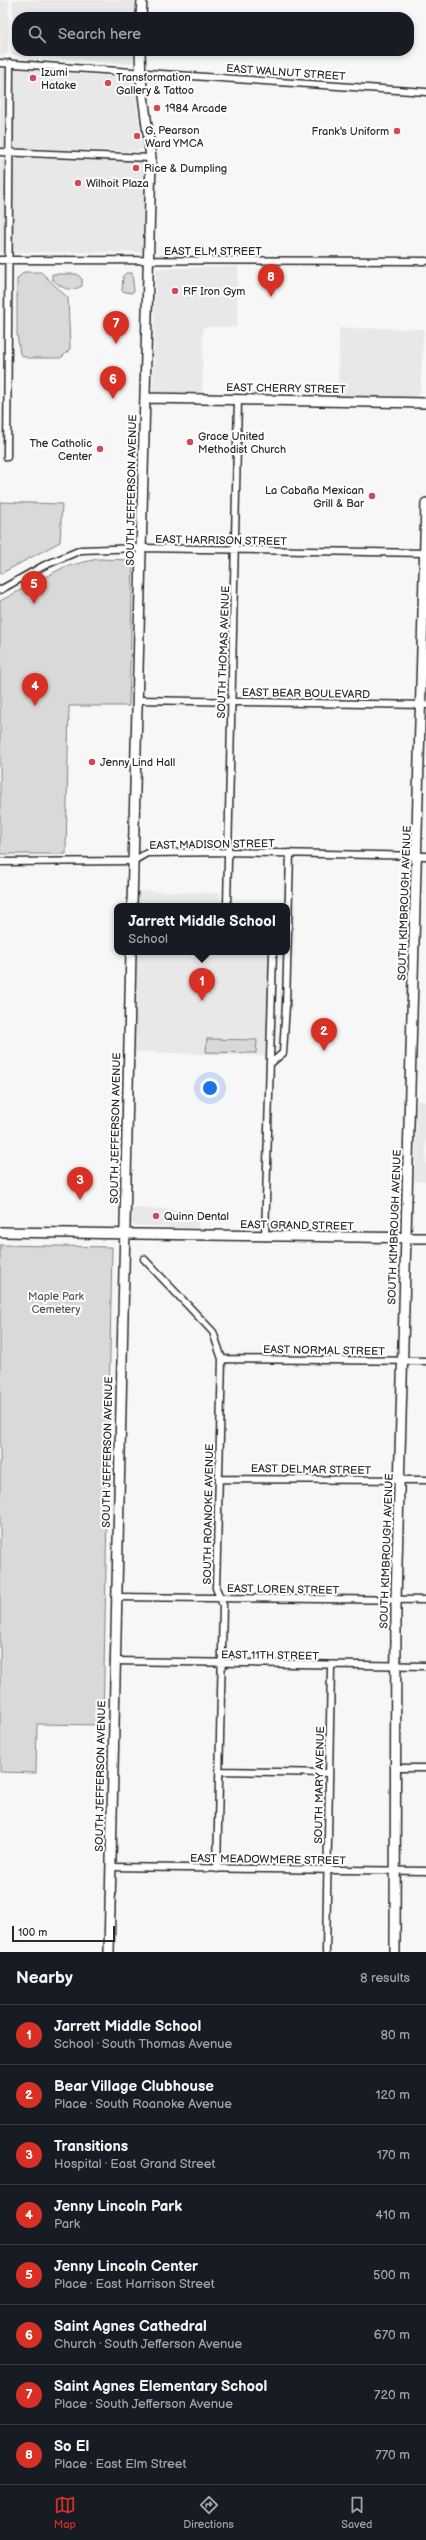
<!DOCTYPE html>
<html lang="en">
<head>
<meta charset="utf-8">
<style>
  :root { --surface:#171b24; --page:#242831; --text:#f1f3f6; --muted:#9ea1a6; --line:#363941; --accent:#d93025 }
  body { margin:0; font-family:"Balsamiq Sans",sans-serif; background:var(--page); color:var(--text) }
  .scale { position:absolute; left:12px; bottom:10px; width:103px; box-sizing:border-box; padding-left:4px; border:2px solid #2b2b2b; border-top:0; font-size:11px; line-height:14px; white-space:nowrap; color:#2b2b2b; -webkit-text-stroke:3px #fff; paint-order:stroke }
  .you { position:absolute; left:210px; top:1088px; width:14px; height:14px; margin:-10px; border:3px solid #fff; border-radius:50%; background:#1a73e8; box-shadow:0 0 0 6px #1a73e833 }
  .badge { display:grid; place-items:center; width:26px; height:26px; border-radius:50%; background:var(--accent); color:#fff; font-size:13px; font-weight:700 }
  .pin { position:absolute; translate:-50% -33px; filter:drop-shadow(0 1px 2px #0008) }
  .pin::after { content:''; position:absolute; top:21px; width:14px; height:12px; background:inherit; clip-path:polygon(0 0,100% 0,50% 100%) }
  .popup { position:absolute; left:114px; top:903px; width:176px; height:52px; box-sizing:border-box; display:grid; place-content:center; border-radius:8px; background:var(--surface); filter:drop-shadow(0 1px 3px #0005); font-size:13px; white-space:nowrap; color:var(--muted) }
  .popup b { font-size:15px; color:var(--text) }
  .popup::after { content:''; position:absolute; left:50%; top:100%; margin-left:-8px; border:8px solid transparent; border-top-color:var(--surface) }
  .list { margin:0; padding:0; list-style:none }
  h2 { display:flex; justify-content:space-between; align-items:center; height:52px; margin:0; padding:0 16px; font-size:17px }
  h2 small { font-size:13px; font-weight:400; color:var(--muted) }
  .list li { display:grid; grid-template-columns:26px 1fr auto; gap:12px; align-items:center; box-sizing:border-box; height:60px; padding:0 16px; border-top:1px solid var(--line) }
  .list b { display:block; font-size:15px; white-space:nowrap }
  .list p { margin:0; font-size:13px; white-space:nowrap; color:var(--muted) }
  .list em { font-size:13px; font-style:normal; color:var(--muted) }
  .icon { flex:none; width:22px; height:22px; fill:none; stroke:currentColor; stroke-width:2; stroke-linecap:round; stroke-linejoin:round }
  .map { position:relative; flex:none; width:426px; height:1952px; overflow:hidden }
  .search { position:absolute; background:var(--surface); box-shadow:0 2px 6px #0003; left:12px; right:12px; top:12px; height:44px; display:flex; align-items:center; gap:10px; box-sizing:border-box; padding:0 14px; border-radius:16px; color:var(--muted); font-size:15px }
  .sheet { height:532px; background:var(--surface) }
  nav { display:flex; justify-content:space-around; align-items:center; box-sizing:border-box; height:56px; border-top:1px solid var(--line); background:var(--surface); font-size:11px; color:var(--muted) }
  nav a { display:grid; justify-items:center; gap:2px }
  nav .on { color:var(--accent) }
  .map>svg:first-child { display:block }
  .built { fill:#e8e8e8 }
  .green { fill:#d9d9d9; stroke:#828282 }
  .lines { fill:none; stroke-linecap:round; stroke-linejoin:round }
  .street-casing { stroke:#2b2b2b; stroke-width:9 }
  .secondary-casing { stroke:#2b2b2b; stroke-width:12 }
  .street { stroke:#fff; stroke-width:6 }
  .secondary { stroke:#fff; stroke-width:9 }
  .poi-dot { fill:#d1495b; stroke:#fff; stroke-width:1.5 }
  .labels { text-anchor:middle; stroke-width:4; stroke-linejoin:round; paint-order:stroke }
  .poi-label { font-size:11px; fill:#2b2b2b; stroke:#fff; text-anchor:start }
  .street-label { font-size:11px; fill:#2b2b2b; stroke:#fff }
  .park-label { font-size:11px; fill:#565656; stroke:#fff }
</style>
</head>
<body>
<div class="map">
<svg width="426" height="1952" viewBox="0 0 426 1952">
  <rect width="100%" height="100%" fill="#f7f7f7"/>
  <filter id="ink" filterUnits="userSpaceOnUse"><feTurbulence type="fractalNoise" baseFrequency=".025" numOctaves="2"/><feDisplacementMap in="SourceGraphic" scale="8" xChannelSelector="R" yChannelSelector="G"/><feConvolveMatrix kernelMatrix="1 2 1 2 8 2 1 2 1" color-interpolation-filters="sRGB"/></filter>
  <g filter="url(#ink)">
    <path class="built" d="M0 0H9L8 52 5 55H0Z
      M13 0H135V17H17V51H134L133 62 129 64 12 55Z
      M0 68 7 70 4 148H0Z
      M15 69 134 78 142 148 137 151 13 148Z
      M29 157 31 159 142 160 144 163 142 252H13V160L15 157Z
      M0 159 6 160 7 163 3 252H0Z
      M238 266 237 327H203L202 393 153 392 156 269Z
      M339 328 424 329 420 394 414 397 338 396Z
      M138 891 220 893V906H138Z
      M137 952H269L267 1056 134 1052Z
      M417 1101 426 1102V1181H415Z
      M130 1208 199 1210 198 1228 131 1225Z"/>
    <path class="green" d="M24 272H41L68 298 70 349 61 358H27L20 354 17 334V279Z
      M126 273H132L134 291 131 293 122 291 123 276Z
      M52 274H77L82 279V286C69 293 62 288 52 279Z
      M0 502 62 504 60 542 0 574Z
      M97 559 133 560 129 706H69L66 854H0V601L64 567Z
      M207 1039 257 1040 256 1053 206 1052Z
      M0 1245 112 1247 103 1725 37 1724 36 1773 0 1772Z"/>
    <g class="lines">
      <defs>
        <path id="street" d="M0 63 426 92
          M0 152 151 158
          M0 260 426 261
          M7 457 10 63
          M0 590 43 566 81 550 142 548 426 553
          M138 700 426 705
          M0 862 133 861 147 853 228 852 426 856
          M227 906 238 399
          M271 1063 283 1053 286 1005 290 853
          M265 1237 273 952
          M144 1259 213 1332 222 1359 216 1588 223 1605 217 1869
          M222 1359 426 1361
          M219 1479 426 1480
          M115 1597 426 1600
          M114 1661 426 1666
          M395 1768H426
          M220 1771 329 1773
          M110 1867 426 1871
          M326 1952 331 1666"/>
        <path id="secondary" d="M141 17 142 0
          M145 398 426 403
          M132 906 151 158 141 79 140 51
          M0 1232 426 1238
          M109 1952 131 952
          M395 1952 396 1600 426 503"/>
      </defs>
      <use href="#street" class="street-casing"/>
      <use href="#secondary" class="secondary-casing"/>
      <use href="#street" class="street"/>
      <use href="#secondary" class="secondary"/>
    </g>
  </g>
  <g class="poi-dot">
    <circle cx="33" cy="78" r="4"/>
    <circle cx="108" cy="83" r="4"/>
    <circle cx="157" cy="108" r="4"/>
    <circle cx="397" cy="131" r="4"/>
    <circle cx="137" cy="136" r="4"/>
    <circle cx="136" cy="168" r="4"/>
    <circle cx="78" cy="183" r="4"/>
    <circle cx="175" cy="291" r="4"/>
    <circle cx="190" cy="442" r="4"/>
    <circle cx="100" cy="449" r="4"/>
    <circle cx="372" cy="496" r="4"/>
    <circle cx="92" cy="762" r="4"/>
    <circle cx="156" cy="1216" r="4"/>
  </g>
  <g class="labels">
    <g class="poi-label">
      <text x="41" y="76">Izumi<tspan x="41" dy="13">Hatake</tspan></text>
      <text x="116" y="81">Transformation<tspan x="116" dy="13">Gallery &amp; Tattoo</tspan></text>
      <text x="165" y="112">1984 Arcade</text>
      <text x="145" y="134">G. Pearson<tspan x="145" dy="13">Ward YMCA</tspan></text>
      <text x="389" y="135" text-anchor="end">Frank's Uniform</text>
      <text x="144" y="172">Rice &amp; Dumpling</text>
      <text x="86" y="187">Wilhoit Plaza</text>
      <text x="183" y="295">RF Iron Gym</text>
      <text x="198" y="440">Grace United<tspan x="198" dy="13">Methodist Church</tspan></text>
      <text x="92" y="447" text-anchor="end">The Catholic<tspan x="92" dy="13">Center</tspan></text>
      <text x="364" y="494" text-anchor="end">La Cabaña Mexican<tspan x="364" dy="13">Grill &amp; Bar</tspan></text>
      <text x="100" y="766">Jenny Lind Hall</text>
      <text x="164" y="1220">Quinn Dental</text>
    </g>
    <g class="street-label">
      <text transform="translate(286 72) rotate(4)" y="4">EAST WALNUT STREET</text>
      <text x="213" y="255">EAST ELM STREET</text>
      <text transform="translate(286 388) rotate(1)" y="4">EAST CHERRY STREET</text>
      <text transform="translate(131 490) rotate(-89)" y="4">SOUTH JEFFERSON AVENUE</text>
      <text transform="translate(221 540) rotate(1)" y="4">EAST HARRISON STREET</text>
      <text transform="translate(223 652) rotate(-88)" y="4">SOUTH THOMAS AVENUE</text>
      <text transform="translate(306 693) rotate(1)" y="4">EAST BEAR BOULEVARD</text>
      <text transform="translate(212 844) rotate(-1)" y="4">EAST MADISON STREET</text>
      <text transform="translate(404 903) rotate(-88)" y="4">SOUTH KIMBROUGH AVENUE</text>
      <text transform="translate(115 1128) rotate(-89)" y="4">SOUTH JEFFERSON AVENUE</text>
      <text transform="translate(297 1225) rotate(1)" y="4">EAST GRAND STREET</text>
      <text transform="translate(394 1227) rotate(-88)" y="4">SOUTH KIMBROUGH AVENUE</text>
      <text transform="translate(324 1350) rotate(1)" y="4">EAST NORMAL STREET</text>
      <text transform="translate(107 1452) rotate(-89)" y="4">SOUTH JEFFERSON AVENUE</text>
      <text transform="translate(311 1469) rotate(1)" y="4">EAST DELMAR STREET</text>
      <text transform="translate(208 1514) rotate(-89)" y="4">SOUTH ROANOKE AVENUE</text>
      <text transform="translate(386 1551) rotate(-88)" y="4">SOUTH KIMBROUGH AVENUE</text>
      <text transform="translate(283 1589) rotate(1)" y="4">EAST LOREN STREET</text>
      <text transform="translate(270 1655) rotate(1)" y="4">EAST 11TH STREET</text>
      <text transform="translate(100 1776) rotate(-89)" y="4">SOUTH JEFFERSON AVENUE</text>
      <text transform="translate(319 1785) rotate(-89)" y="4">SOUTH MARY AVENUE</text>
      <text transform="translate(268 1859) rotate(1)" y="4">EAST MEADOWMERE STREET</text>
    </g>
    <g class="park-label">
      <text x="56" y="1300">Maple Park<tspan x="56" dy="13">Cemetery</tspan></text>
    </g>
  </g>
</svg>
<div class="scale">100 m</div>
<div class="you"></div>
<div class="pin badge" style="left:202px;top:1001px">1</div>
<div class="popup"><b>Jarrett Middle School</b>School</div>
<div class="pin badge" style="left:324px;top:1051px">2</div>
<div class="pin badge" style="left:80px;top:1200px">3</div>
<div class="pin badge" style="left:35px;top:706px">4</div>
<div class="pin badge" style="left:34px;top:604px">5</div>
<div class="pin badge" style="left:113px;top:399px">6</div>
<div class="pin badge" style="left:116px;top:344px">7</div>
<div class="pin badge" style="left:271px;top:297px">8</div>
<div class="search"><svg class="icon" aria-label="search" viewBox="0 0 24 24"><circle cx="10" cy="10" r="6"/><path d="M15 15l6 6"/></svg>Search here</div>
</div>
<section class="sheet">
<h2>Nearby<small>8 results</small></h2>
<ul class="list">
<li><span class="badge">1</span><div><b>Jarrett Middle School</b><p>School · South Thomas Avenue</p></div><em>80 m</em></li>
<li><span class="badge">2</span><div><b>Bear Village Clubhouse</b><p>Place · South Roanoke Avenue</p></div><em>120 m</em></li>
<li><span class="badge">3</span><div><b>Transitions</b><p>Hospital · East Grand Street</p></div><em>170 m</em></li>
<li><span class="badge">4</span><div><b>Jenny Lincoln Park</b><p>Park</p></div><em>410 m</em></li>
<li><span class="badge">5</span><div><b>Jenny Lincoln Center</b><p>Place · East Harrison Street</p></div><em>500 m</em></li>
<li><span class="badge">6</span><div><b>Saint Agnes Cathedral</b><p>Church · South Jefferson Avenue</p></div><em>670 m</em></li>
<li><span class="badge">7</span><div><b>Saint Agnes Elementary School</b><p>Place · South Jefferson Avenue</p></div><em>720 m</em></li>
<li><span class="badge">8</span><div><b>So El</b><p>Place · East Elm Street</p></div><em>770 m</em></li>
</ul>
</section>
<nav>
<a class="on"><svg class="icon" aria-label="map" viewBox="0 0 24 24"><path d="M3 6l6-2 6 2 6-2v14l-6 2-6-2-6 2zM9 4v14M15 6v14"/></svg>Map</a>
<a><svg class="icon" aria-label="directions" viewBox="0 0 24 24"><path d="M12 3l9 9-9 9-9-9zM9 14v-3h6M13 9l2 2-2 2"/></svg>Directions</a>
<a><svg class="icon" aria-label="saved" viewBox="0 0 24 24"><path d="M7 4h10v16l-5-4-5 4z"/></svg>Saved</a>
</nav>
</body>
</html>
